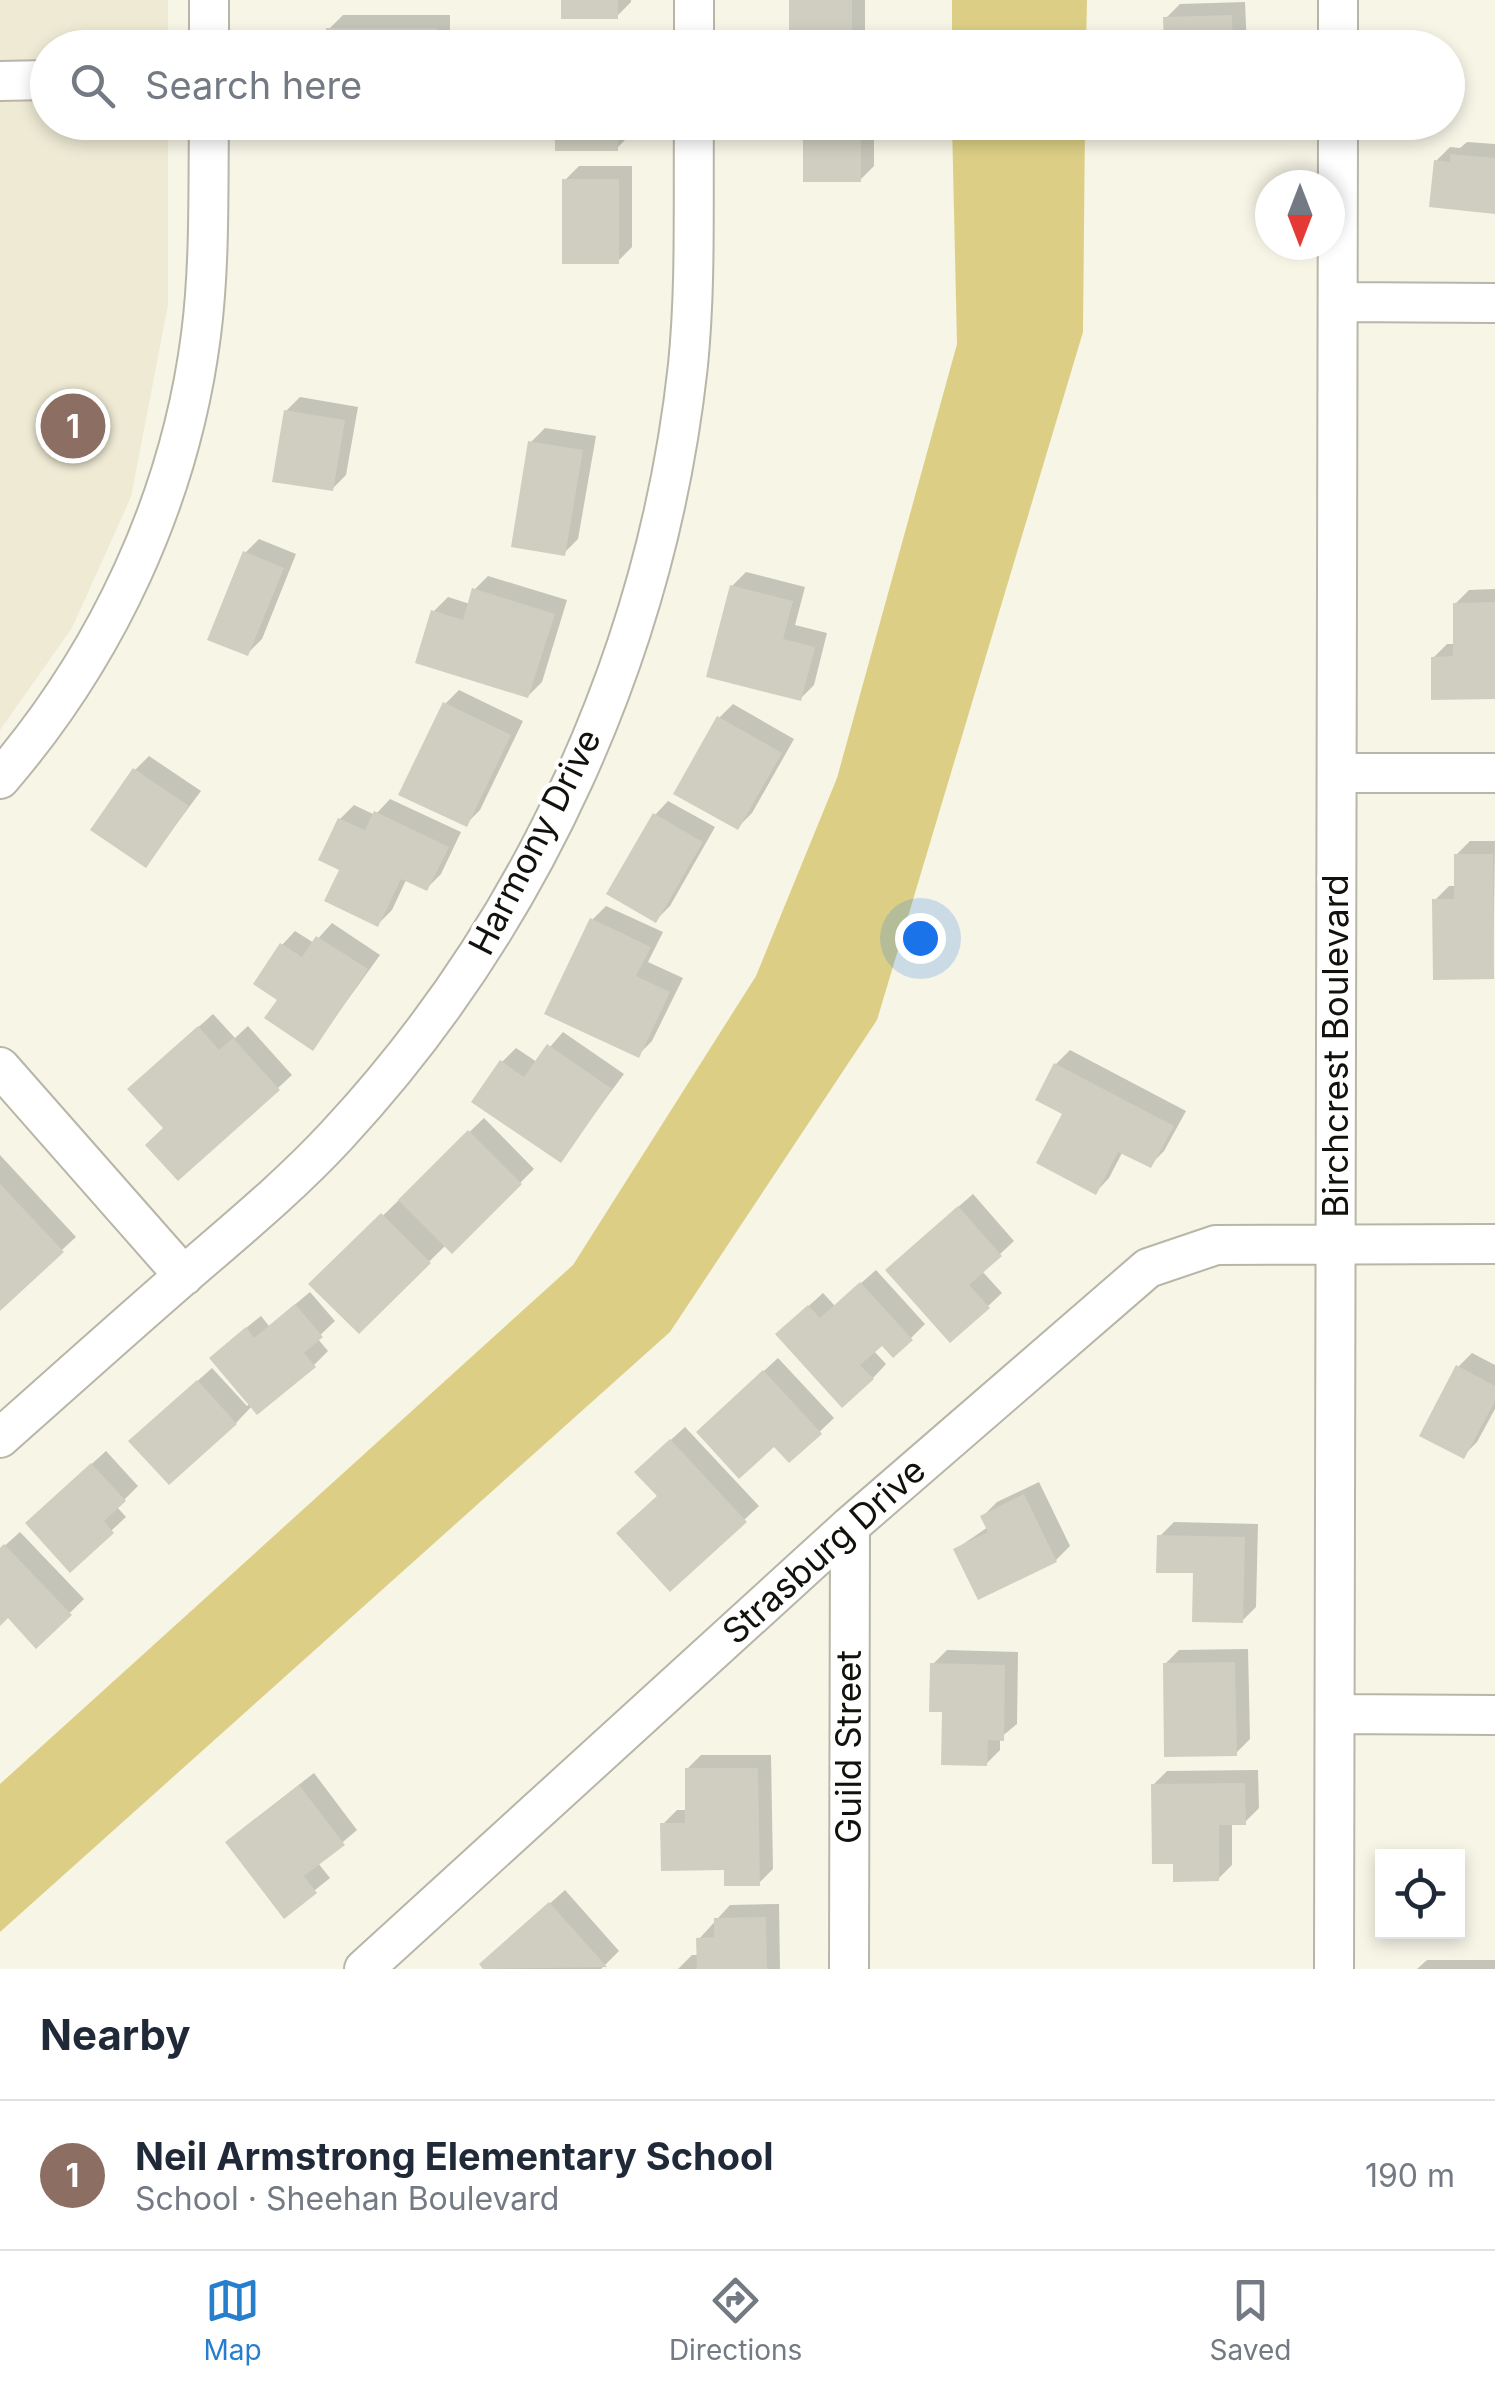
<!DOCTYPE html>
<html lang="en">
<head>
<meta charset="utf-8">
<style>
  :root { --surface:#fff; --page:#f6f6f7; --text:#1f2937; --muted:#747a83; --line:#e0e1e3; --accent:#277ecc }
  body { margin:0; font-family:Inter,sans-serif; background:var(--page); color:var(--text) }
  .controls { position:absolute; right:30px; bottom:30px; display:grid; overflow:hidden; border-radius:0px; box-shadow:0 5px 15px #0003 }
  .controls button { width:90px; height:90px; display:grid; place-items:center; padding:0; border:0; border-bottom:2px solid var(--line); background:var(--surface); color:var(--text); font:50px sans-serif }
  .compass { position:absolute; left:1255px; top:170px; width:90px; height:90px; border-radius:50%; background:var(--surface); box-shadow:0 5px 15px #0003; rotate:180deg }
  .you { position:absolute; left:920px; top:938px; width:35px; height:35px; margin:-25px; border:8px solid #fff; border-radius:50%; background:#1a73e8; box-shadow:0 0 0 15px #1a73e833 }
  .badge { display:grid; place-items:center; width:65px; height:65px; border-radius:50%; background:var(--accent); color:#fff; font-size:32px; font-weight:700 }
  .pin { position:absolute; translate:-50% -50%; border:5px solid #fff; box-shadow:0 2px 10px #0006 }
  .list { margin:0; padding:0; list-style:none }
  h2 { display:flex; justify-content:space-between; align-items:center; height:130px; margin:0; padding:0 40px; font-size:42px }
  h2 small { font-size:32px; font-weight:400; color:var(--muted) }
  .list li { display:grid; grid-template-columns:65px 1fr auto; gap:30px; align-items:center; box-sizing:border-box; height:150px; padding:0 40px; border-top:2px solid var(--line) }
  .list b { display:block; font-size:38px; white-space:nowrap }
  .list p { margin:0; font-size:32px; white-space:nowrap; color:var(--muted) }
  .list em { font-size:32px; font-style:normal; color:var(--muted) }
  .icon { flex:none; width:55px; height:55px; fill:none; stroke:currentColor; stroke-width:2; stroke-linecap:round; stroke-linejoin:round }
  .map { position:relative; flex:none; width:1495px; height:1969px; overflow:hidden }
  .search { position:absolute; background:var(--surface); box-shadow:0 5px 15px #0003; left:30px; right:30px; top:30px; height:110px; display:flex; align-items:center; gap:25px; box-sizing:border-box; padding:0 35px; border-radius:55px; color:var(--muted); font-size:38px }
  .sheet { height:280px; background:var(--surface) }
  nav { display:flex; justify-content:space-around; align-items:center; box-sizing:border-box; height:140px; border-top:2px solid var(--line); background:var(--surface); font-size:28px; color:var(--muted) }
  nav a { display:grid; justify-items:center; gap:5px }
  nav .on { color:var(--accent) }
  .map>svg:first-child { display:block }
  .built { fill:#eeead4 }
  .water { fill:#dccf85 }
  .shadow { fill:#0003 }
  .building { fill:#d0cec0 }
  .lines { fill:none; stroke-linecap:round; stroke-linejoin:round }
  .minor-casing { stroke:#b8b6a8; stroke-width:42 }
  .minor { stroke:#fff; stroke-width:38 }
  .labels { text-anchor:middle; stroke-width:9; stroke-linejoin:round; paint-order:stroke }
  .street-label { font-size:35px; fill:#12110c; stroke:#fff }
</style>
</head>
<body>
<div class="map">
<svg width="1495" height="1969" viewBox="0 0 1495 1969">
  <rect width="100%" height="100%" fill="#f7f5e6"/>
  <path class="built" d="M0 0H168V47L48 48V122L168 123V305L131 497 72 628 0 730Z"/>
  <path class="water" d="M952 0H1087L1086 47H952Z
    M952 123H1085L1083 332 877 1020 670 1332 0 1932V1784L573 1265 756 976 837 778 957 344Z"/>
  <path class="shadow" d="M563 0H631V2L617 16Z
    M792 0H865V42L860 48H792Z
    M1245 2 1247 48H1167L1166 18 1180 4Z
    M343 15H450V48H329V29Z
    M572 33H631V48H558Z
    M558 122H631V134L617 148Z
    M780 122H874V166L860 180 806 130Z
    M1467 142 1495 144V211L1436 161 1450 147 1460 148Z
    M579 166H632V247L618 261 565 180Z
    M300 397 358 407 346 475 332 489 286 411Z
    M545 428 596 436 578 539 564 553 531 442Z
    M259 539 296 554 262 639 248 653 245 553Z
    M746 572 805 587 795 625 827 633 814 685 800 699 732 586Z
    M488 576 567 600 542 682 528 696 434 611 448 597 470 604 474 590Z
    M1495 589V697L1433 658 1447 644H1455V604L1469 590Z
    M459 690 523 721 480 810 466 824 445 704Z
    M733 704 794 739 752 813 738 827 719 718Z
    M149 756 201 791 146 865 135 770Z
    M390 799 461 832 441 874 427 888 407 878 392 910 378 924 342 869 340 819 354 805 375 815Z
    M668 801 715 827 670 906 656 920 655 815Z
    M1470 841H1495L1493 977 1435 900 1449 886H1456V855Z
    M606 906 663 932 648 962 683 978 652 1041 638 1055 592 920Z
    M332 923 380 955 313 1048 280 999 282 945 295 931 314 943Z
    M213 1014 235 1038 248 1026 292 1075 278 1088 166 1128 145 1075Z
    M563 1032 624 1074 561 1159 502 1062 516 1048 537 1062Z
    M1070 1050 1186 1111 1164 1151 1150 1165 1123 1151 1109 1178 1096 1192 1065 1113 1056 1064Z
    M484 1118 534 1169 452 1251 446 1245 359 1331 312 1284Z
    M0 1155 76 1237 0 1307Z
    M973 1194 1014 1241 982 1271 1002 1293 988 1306 902 1256Z
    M876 1270 925 1324 911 1338 882 1342 873 1350 886 1364 873 1378 792 1321 823 1293 835 1306Z
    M310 1292 335 1321 317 1338 328 1351 314 1365 252 1406 236 1423 146 1427 212 1368 247 1406 250 1403 226 1344 261 1316 269 1326Z
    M1472 1353 1495 1365V1409L1477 1442 1463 1456 1458 1367Z
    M778 1358 834 1418 790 1460 774 1443 713 1418Z
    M685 1427 759 1506 671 1588 651 1458Z
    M106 1451 138 1486 117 1507 126 1517 70 1569 42 1509Z
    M1039 1482 1070 1546 1056 1560 956 1549 988 1527 983 1516 997 1502Z
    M1174 1522 1258 1524 1256 1607 1242 1621 1160 1536Z
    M20 1532 84 1599 37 1645 8 1615 0 1622V1550Z
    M1248 1649 1250 1739 1236 1753 1165 1664 1179 1650Z
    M947 1650 1018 1652 1017 1724 1000 1738V1750L986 1764 945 1710 933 1664Z
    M701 1755H771L773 1869 759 1883 726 1868 663 1824 677 1810H688L687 1769Z
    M1258 1770 1259 1808 1245 1822 1232 1823V1865L1218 1879 1175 1862 1153 1785 1167 1771Z
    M314 1773 357 1830 318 1863 330 1878 284 1915 242 1829Z
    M565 1890 619 1951 601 1969H487L482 1964Z
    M779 1904 780 1969H678L692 1955H699V1939L730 1905Z
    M1427 1960H1495V1969H1417Z"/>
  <path class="building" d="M561 0H618V19H561Z
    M789 0H852V48H789Z
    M1232 15 1233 48H1164L1163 17Z
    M326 28H437V48H326Z
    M326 122H437V129H326Z
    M555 122H618V151H555Z
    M777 122H861V182H803V132H777Z
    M1450 154 1495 158V214L1429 207 1434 160 1450 162Z
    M562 179H619V264H562Z
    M284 410 345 420 333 491 272 482Z
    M528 441 583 450 565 556 511 547Z
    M243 551 284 568 248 656 207 640Z
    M730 585 793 601 783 639 815 647 801 701 706 677Z
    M472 588 555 614 528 698 415 663 431 610 463 620Z
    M1495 602V699L1431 700V657L1453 656V603Z
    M443 702 511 735 467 827 398 795Z
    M717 716 782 753 738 830 673 794Z
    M133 768 189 806 146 868 90 830Z
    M374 811 449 847 427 891 401 879 378 927 324 901 339 870 318 860 338 818 365 830Z
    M653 813 703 842 656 923 606 894Z
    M1454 854H1493L1494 979 1433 980 1432 899H1454Z
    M590 918 651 947 636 976 670 992 639 1058 544 1014Z
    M316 936 368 969 313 1051 264 1018 277 1000 253 984 280 943 302 957Z
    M198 1026 219 1050 233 1038 280 1090 178 1181 145 1145 163 1128 127 1089Z
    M547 1044 612 1089 561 1163 471 1102 500 1060 524 1077Z
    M1054 1063 1174 1126 1151 1168 1118 1152 1096 1195 1036 1163 1062 1114 1035 1100Z
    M468 1130 522 1184 452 1254 398 1200Z
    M0 1184 64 1252 0 1311Z
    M958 1206 1002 1256 969 1285 990 1308 950 1343 885 1270Z
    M381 1213 431 1263 359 1334 308 1284Z
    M860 1282 913 1340 893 1358 882 1346 860 1365 874 1379 842 1408 775 1334 808 1305 820 1318Z
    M295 1304 323 1337 304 1353 316 1367 257 1415 209 1358 246 1327 254 1338Z
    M1456 1365 1495 1386V1401L1464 1459 1419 1436Z
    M763 1370 822 1434 789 1463 774 1447 739 1479 696 1432Z
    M197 1380 237 1424 169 1485 128 1441Z
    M670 1439 747 1522 670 1592 616 1533 657 1496 634 1472Z
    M91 1463 126 1501 104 1521 114 1533 70 1573 25 1523Z
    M1024 1494 1057 1562 978 1600 953 1549 988 1532 980 1516Z
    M1157 1535 1245 1537 1243 1623 1192 1622 1193 1573H1156Z
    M4 1544 72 1615 36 1649 8 1618 0 1626V1548Z
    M1235 1662 1237 1756 1164 1757 1163 1663Z
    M930 1663 1005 1665 1004 1741 988 1740 987 1766 941 1765 942 1712H929Z
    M685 1768H758L760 1886H724V1870L661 1871 660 1823H685Z
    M1245 1783 1246 1825H1219V1881L1173 1882V1864H1152L1151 1784Z
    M299 1785 345 1845 304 1876 317 1893 284 1919 225 1842Z
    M549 1902 607 1967 483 1969 479 1964Z
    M766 1917 767 1969H697L696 1938 714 1937V1918Z"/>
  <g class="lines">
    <defs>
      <path id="minor" d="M209 48V0
        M694 48V0
        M1338 48V0
        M0 81 48 80
        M1338 302 1495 303
        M1337 773H1495
        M0 779C107 655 180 499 201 335 210 265 208 193 209 122
        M0 1067 184 1276
        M0 1438C61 1384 121 1330 182 1277 235 1231 289 1187 337 1135 533 924 657 650 688 365 696 285 693 203 694 122
        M1335 1714 1495 1715
        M364 1969 850 1526 1148 1268 1216 1245 1495 1244
        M849 1969 850 1526
        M1334 1969 1338 122"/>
    </defs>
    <use href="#minor" class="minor-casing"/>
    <use href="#minor" class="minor"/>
  </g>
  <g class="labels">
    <g class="street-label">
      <text transform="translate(535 842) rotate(-63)" y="12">Harmony Drive</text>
      <text transform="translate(1336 1046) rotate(-90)" y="12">Birchcrest Boulevard</text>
      <text transform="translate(824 1551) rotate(-42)" y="12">Strasburg Drive</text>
      <text transform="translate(849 1747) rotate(-90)" y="12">Guild Street</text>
    </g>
  </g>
</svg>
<div class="controls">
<button><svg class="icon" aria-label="locate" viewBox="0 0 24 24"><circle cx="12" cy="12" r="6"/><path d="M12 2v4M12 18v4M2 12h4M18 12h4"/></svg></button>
</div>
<svg class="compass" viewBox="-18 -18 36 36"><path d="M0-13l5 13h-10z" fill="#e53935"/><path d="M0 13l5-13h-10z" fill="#747a83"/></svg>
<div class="you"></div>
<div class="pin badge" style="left:73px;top:426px;background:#8d6e63">1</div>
<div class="search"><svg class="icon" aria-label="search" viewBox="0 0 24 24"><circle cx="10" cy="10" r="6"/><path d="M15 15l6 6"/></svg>Search here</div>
</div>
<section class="sheet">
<h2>Nearby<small></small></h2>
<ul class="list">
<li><span class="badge" style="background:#8d6e63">1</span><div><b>Neil Armstrong Elementary School</b><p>School · Sheehan Boulevard</p></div><em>190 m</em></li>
</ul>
</section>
<nav>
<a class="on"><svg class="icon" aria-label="map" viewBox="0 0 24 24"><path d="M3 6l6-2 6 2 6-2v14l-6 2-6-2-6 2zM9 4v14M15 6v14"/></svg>Map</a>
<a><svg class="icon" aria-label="directions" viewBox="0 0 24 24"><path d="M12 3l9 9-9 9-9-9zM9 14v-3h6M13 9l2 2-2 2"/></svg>Directions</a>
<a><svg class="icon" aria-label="saved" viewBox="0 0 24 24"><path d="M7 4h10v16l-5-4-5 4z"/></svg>Saved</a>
</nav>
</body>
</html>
